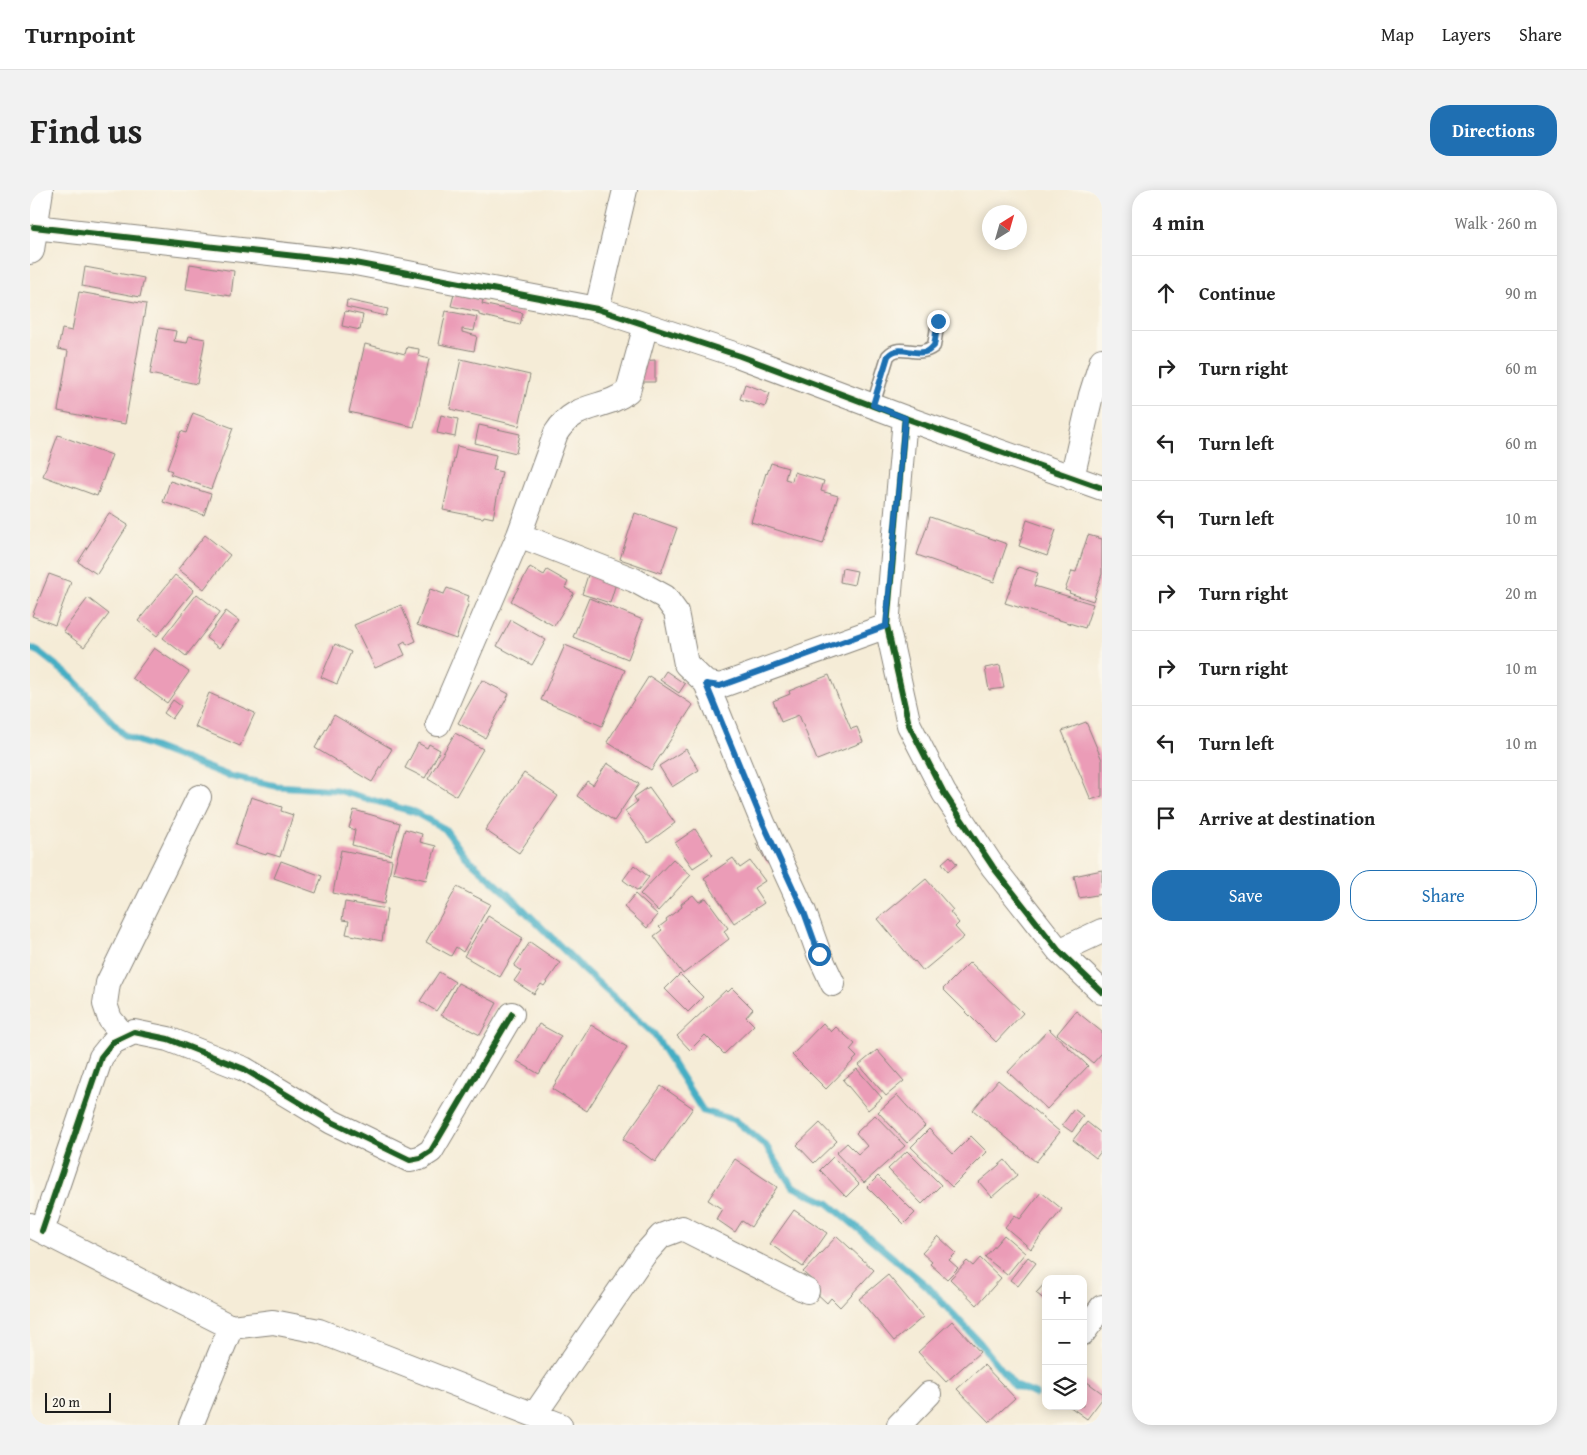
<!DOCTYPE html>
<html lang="en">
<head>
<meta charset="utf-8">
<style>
  :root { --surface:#fff; --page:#f2f2f2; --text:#222; --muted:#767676; --line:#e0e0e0; --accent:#1f6fb2 }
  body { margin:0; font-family:"Gentium Book Plus",serif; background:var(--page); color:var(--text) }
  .controls { position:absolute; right:15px; bottom:15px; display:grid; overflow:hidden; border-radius:10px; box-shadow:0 2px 12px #0003 }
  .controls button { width:45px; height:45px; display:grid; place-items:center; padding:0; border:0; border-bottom:1px solid var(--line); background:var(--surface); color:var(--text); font:25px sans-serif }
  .compass { position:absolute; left:952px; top:15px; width:45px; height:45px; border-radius:50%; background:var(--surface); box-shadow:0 2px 12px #0003; rotate:37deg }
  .scale { position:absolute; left:15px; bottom:12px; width:66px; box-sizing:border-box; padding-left:5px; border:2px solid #1c1c1c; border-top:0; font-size:14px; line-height:18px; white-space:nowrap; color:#1c1c1c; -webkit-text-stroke:4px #fbf7ec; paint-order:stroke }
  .stop { position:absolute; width:15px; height:15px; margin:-11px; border:4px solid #1f6fb2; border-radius:50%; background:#fff }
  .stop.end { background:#1f6fb2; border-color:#fff; box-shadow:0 1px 5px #0008 }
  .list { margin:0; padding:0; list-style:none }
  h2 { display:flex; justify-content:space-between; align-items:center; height:65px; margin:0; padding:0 20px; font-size:21px }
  h2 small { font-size:16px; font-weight:400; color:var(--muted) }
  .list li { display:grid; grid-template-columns:32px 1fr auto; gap:15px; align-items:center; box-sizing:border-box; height:75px; padding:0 20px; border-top:1px solid var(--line) }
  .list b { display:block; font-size:19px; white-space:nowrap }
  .list em { font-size:16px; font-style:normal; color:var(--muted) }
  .actions { display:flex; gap:10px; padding:15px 20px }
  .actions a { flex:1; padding:11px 0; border:1px solid var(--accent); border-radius:20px; text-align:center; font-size:18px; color:var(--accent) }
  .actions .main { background:var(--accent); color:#fff }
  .icon { flex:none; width:28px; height:28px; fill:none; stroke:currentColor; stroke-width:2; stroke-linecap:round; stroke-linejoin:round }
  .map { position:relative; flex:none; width:1072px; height:1235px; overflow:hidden; border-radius:20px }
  header { display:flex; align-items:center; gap:30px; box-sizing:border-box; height:70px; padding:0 25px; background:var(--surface); border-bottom:1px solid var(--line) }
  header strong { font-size:24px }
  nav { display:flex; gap:28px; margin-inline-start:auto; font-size:18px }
  .intro { display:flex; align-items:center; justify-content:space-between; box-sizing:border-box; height:120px; padding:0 30px }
  h1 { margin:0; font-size:35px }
  .button { padding:12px 22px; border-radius:20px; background:var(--accent); color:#fff; font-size:18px; font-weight:700 }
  main { display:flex; gap:30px; padding:0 30px }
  aside { flex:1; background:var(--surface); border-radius:20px; box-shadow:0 2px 12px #0003 }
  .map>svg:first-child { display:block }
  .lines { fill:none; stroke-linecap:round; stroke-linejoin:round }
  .stream { stroke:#45aec4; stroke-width:7 }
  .building { fill:#eb9cb7 }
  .service-casing { stroke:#88847a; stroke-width:15 }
  .minor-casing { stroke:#88847a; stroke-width:26 }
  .tertiary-casing { stroke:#88847a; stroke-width:30 }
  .service { stroke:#fff; stroke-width:12 }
  .minor { stroke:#fff; stroke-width:24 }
  .tertiary { stroke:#fff; stroke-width:28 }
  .cycleway-casing { stroke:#fbf7ec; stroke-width:9 }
  .cycleway { stroke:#1b5e20; stroke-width:6 }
  .route { stroke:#1f6fb2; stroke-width:6 }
</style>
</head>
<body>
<header>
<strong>Turnpoint</strong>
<nav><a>Map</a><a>Layers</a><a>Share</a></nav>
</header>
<div class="intro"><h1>Find us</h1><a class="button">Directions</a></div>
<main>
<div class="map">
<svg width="1072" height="1235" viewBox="0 0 1072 1235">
  <rect width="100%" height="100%" fill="#fbf7ec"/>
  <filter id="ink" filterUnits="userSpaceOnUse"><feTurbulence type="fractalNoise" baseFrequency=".02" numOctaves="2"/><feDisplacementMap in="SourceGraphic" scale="10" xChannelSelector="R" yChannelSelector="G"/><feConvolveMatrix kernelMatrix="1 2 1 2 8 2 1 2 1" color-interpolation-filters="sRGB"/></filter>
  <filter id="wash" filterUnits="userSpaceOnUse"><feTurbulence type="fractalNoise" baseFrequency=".0096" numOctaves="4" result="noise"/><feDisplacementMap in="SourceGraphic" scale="20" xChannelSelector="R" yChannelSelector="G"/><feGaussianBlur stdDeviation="1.12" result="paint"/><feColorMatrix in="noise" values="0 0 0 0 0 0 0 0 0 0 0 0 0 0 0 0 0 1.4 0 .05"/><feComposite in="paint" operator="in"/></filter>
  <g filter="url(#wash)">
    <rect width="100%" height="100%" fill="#f5ecd7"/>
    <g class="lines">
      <path class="stream" d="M0 458 9 462 42 488 95 546 199 586 246 596 307 600 384 622 415 639 435 666 483 709 553 779 624 844 673 921 705 930 736 956 762 996 798 1013 898 1097 950 1153 985 1196 1005 1204"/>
    </g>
    <g id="blocks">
      <path class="building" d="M160 74 204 81 201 106 156 99Z
        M55 77 114 88 110 107 52 96Z
        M49 102 116 114 95 234 28 221 38 161 28 159 32 139 42 141Z
        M424 104 453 110 452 114 493 123 490 135 449 125V122L421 116Z
        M317 110 358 119 356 126 316 117Z
        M315 121 333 125 330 140 312 136Z
        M416 121 447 127 444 141 432 139V142L447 146 444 161 409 154Z
        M129 138 146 141 144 151 157 153 159 146 175 149 167 194 120 184Z
        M335 154 375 164 377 157 389 159 388 166 399 169 384 237 319 222Z
        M431 169 500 185 489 236 420 219Z
        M625 170V192H611L610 171Z
        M715 194 740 203 735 217 710 209Z
        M163 223 203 238 181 299 140 284 142 281 137 279 151 241 156 243Z
        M411 225 428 229 425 247 407 243Z
        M449 235 490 244 486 263 445 253Z
        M28 245 82 265 67 306 13 286Z
        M427 256 466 265 463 280 472 282 463 328 454 326 453 328 413 320Z
        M741 273 758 278 755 289 762 291 764 282 794 291 791 301 808 306 793 354 721 332 736 283 737 284Z
        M140 291 181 304 174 325 133 312Z
        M79 323 98 335 67 384 48 372Z
        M605 323 647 338 631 383 590 369Z
        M900 327 977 354 964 392 887 365Z
        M997 330 1026 340 1017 366 989 356Z
        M175 345 200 365 174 399 148 379Z
        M1058 345 1072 349V384L1063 411 1039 403 1040 402 1035 400 1042 381 1046 382Z
        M500 377 514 385 517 380 538 392 535 398 544 403 524 436 481 411Z
        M988 377 1008 383 1004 396 1063 414 1055 438 975 413Z
        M812 378 827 381 824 395 810 392Z
        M19 384 41 392 25 435 2 426Z
        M145 385 164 400 127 446 108 431Z
        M558 385 586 393 580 413 552 404Z
        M417 398 439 406 437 412H439L426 449 387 435 400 399 414 404Z
        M167 404 190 422 156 466 133 448Z
        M58 408 79 424 54 457 33 441Z
        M559 408 613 430 598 469 543 447Z
        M371 415 386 451 377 455 375 451 370 454 375 465 345 478 324 435Z
        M196 421 209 431 189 458 176 448Z
        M481 430 516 450 502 475 467 456Z
        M305 454 321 462 307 494 291 487Z
        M535 455 595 480 572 536 511 510Z
        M124 458 159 482 137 513 102 488Z
        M970 475 974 498 959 500 955 478Z
        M636 481 655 494 649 503 630 490Z
        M799 485 821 539 827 537 833 552 787 570 769 525 751 532 743 511 760 504 759 501Z
        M619 486 663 515 621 580 577 552Z
        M452 490 479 504 455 548 428 533Z
        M179 503 225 523 210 556 165 537Z
        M143 510 151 516 142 529 134 523Z
        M304 525 362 559 342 592 285 558Z
        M1056 532 1072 570V606L1061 610 1032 541Z
        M425 543 453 559 426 606 398 589Z
        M388 553 397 558 399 554 410 560 395 588 375 578Z
        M656 559 669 580 642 597 629 576Z
        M577 573 609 594 584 631 547 606 557 591 563 595Z
        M494 583 528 606 489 663 455 640Z
        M619 597 645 633 618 653 595 621 607 612 604 607Z
        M221 607 252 617 251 621 263 625 250 667 237 663 236 665 205 655Z
        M324 620 370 633 361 665 322 655 325 640 319 638Z
        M375 639 392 644 390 652 406 656 396 690 363 682Z
        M665 639 683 665 663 678 645 653Z
        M734 649 746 669 738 674 726 654Z
        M311 660 362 670 354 714 303 703Z
        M920 666 927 674 918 681 912 673Z
        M703 668 710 678 720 671 735 691 724 698 734 713 704 733 674 688Z
        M643 669 661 685 628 721 610 704Z
        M251 671 292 686 286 703 244 688Z
        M604 675 619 687 608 701 593 690Z
        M1072 680V704L1049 708 1044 686Z
        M896 689 923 720 920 722 929 733 925 737 934 747 893 781 885 771 884 772 848 729Z
        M427 697 460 714 433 762 426 757 421 766 396 752Z
        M605 704 628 725 617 738 594 717Z
        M663 705 669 712 676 708 698 738 694 741 699 749 653 784 624 746 632 740 629 737 637 731 636 729 652 717 651 714Z
        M315 712 357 719 352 751 316 744 319 731 312 730Z
        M458 726 493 748 470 787 434 766Z
        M500 752 530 773 514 796 511 794 504 804 484 791 491 781 484 776Z
        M940 772 993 823 966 852 913 799Z
        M409 782 425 792 406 821 390 811Z
        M650 784 673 807 658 822 635 799Z
        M428 793 467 813 450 845 411 825Z
        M702 798 723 819 716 827 724 835 694 864 675 845 660 860 647 846 696 800 698 802Z
        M1046 821 1072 842V863L1063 873 1027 844Z
        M793 833 801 842 806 837 825 854 820 860 827 867 796 899 762 865Z
        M509 834 531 846 509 884 487 871Z
        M561 835 597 857 557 921 522 899Z
        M1019 839 1058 876 1017 919 978 882Z
        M847 860 874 891 856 906 829 875Z
        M827 879 852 908 838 920 813 890Z
        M968 890 1030 942 1006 972 943 920Z
        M631 896 663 918 625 972 593 949Z
        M867 905 895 936 877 953 848 922Z
        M1044 919 1053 926 1042 942 1032 935Z
        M845 925 875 956 834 993 806 963 817 953 828 964 837 956 826 943Z
        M1057 932 1072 944V960L1066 968 1043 950Z
        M790 933 807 951 784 973 767 955Z
        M899 939 923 964 941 946 957 962 922 997 881 957Z
        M877 961 911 995 892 1014 858 979Z
        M803 967 829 994 816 1007 790 980Z
        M705 969 747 997 721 1037 712 1031 705 1042 686 1029 692 1019 678 1010Z
        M975 970 987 985 962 1007 949 992Z
        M848 986 885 1023 874 1034 837 997Z
        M1011 1002 1032 1019 1001 1059 975 1037 985 1025 990 1029Z
        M764 1020 797 1043 773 1077 740 1054Z
        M974 1045 995 1063 977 1085 955 1067Z
        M807 1046 844 1080 810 1117 801 1108 797 1113 781 1098 785 1093 773 1082Z
        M908 1046 926 1063 919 1070 928 1078 917 1089 900 1074 902 1072 892 1063Z
        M998 1067 1006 1073 988 1096 980 1090Z
        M950 1068 971 1088 947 1115 920 1089 937 1071 943 1076Z
        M858 1085 893 1127 864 1151 829 1109Z
        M1016 1092V1111L1006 1103Z
        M922 1131 950 1162 916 1192 888 1162Z
        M954 1175 985 1208 959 1232 927 1199Z
        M1053 1189 1072 1203V1209L1057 1229 1039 1216H1053Z"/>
    </g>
  </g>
  <g filter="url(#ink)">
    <use href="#blocks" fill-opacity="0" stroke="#88847a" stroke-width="1"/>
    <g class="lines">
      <defs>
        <path id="service" d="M843 215 858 166C871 151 886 170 904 156L908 131"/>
        <path id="minor" d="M4 37 320 72 567 119 710 166 875 228 1072 298
          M567 119 595 0
          M875 228 857 436 879 535 914 603 963 677 1029 761 1072 802
          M1042 288 1061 205 1072 170
          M489 345 604 390 635 407 646 422 656 474 676 493 690 496 857 436
          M676 493 733 633 774 722 789 764 803 794
          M408 534 489 345 526 243C547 210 574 221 598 201L616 135
          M1029 761 1072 741
          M94 846 80 829 75 814 78 793 169 607
          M0 1035 201 1137 243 1132 289 1141 530 1235
          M12 1041 71 867 83 852 104 842 138 849 214 879 302 932 380 970 390 968 401 961 482 824
          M1053 1143 1072 1117
          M505 1224 614 1065 631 1046 652 1038 777 1101
          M161 1235 201 1137
          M869 1235 899 1204"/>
        <path id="tertiary" d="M0 60 9 0"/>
      </defs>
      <use href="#service" class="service-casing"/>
      <use href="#minor" class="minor-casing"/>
      <use href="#tertiary" class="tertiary-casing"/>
      <use href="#service" class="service"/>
      <use href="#minor" class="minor"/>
      <use href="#tertiary" class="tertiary"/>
      <defs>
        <path id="cycleway" d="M4 37 320 72 567 119 710 166 875 228 1072 298
          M875 228 857 436 879 535 914 603 963 677 1029 761 1072 802
          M12 1041 71 867 83 852 104 842 138 849 214 879 302 932 380 970 390 968 401 961 482 824"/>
      </defs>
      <use href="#cycleway" class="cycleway-casing"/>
      <use href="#cycleway" class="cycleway"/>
    </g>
  </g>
  <g class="lines" filter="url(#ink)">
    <path class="route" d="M789 764 774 722 733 633 676 494 690 496 856 436 875 228 843 215 858 166C869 153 884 167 898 161 900 160 902 157 904 156L908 131"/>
  </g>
</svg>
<div class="controls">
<button>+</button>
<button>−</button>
<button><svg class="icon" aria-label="layers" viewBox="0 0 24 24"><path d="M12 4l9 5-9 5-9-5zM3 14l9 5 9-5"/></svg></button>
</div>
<svg class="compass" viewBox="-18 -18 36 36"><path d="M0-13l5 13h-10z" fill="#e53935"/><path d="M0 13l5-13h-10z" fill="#767676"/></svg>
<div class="scale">20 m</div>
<div class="stop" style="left:789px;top:764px"></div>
<div class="stop end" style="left:908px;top:131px"></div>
</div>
<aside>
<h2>4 min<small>Walk · 260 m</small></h2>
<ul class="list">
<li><svg class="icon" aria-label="ahead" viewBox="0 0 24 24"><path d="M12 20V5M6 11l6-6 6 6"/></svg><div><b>Continue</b></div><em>90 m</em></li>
<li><svg class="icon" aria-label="right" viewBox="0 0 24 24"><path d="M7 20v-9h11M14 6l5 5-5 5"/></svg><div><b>Turn right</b></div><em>60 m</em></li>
<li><svg class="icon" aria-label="left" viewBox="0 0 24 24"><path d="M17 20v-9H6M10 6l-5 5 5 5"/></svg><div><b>Turn left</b></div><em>60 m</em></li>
<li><svg class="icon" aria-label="left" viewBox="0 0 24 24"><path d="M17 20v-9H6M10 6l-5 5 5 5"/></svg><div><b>Turn left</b></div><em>10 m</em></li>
<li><svg class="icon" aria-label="right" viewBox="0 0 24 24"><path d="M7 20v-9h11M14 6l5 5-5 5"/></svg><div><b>Turn right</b></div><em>20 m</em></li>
<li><svg class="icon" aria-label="right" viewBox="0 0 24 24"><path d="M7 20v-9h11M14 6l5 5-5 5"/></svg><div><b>Turn right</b></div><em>10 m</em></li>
<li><svg class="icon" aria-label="left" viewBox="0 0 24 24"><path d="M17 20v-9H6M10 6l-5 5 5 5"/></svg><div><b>Turn left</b></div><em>10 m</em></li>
<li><svg class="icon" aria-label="arrive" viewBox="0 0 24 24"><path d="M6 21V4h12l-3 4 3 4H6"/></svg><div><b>Arrive at destination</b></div></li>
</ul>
<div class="actions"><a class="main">Save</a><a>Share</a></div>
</aside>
</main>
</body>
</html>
